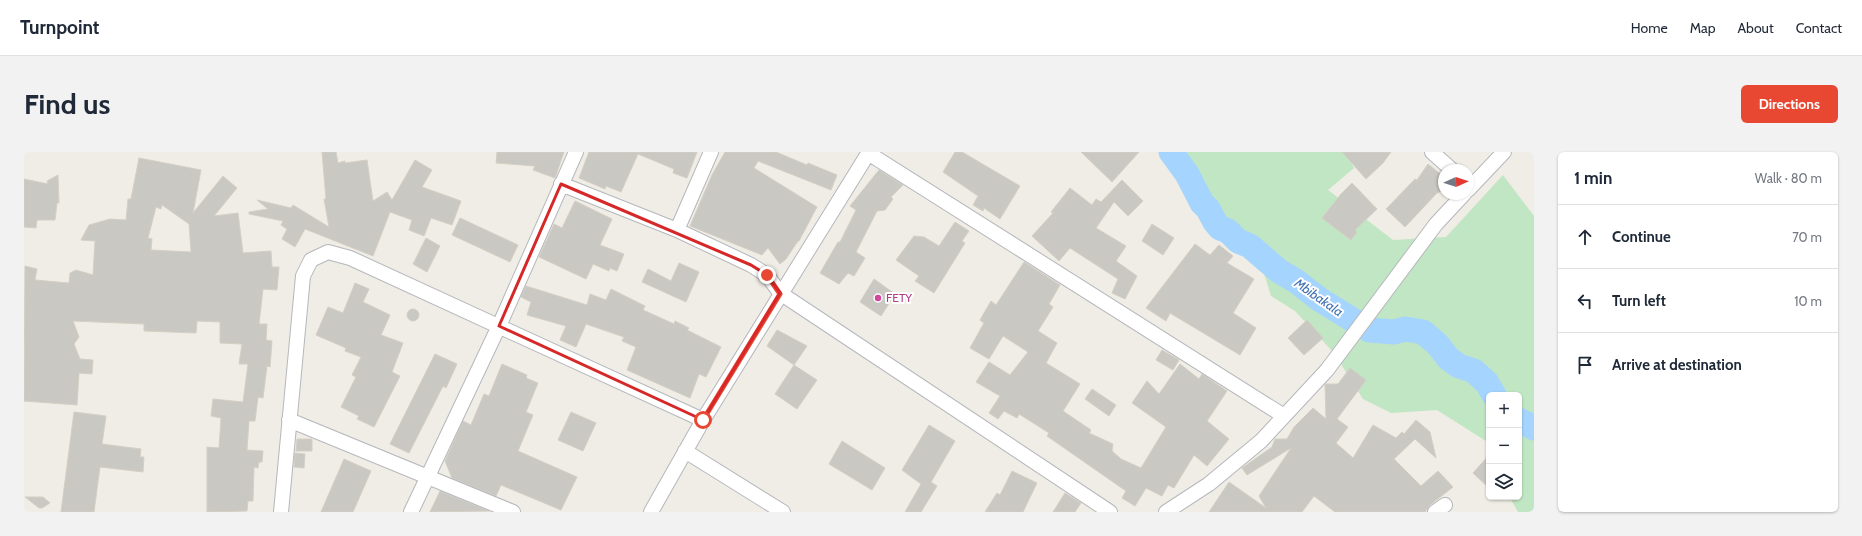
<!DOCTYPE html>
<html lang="en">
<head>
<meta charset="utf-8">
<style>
  :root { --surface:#fff; --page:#f2f2f3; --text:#1f2937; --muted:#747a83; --line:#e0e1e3; --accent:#e84732 }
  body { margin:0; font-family:Cabin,sans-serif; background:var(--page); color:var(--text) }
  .controls { position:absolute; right:12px; bottom:12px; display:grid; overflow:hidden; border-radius:6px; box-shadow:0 1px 3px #0004 }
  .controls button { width:36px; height:36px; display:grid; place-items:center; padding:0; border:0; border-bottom:1px solid var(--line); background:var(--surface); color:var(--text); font:20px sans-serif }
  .compass { position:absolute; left:1414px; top:12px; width:36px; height:36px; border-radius:50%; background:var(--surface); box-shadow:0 1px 3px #0004; rotate:87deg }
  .stop { position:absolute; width:12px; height:12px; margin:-9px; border:3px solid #e84732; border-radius:50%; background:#fff }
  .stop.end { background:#e84732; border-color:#fff; box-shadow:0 1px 4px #0008 }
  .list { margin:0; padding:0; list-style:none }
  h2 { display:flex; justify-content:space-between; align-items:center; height:52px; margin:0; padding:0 16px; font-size:17px }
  h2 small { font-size:13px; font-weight:400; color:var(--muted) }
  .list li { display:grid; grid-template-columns:26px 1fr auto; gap:12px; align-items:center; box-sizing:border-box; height:64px; padding:0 16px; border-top:1px solid var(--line) }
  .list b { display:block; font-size:15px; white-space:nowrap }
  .list em { font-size:13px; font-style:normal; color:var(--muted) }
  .icon { flex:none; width:22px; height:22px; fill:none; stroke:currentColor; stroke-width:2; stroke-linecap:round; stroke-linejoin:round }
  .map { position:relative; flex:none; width:1510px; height:360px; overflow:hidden; border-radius:6px }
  header { display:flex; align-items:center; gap:24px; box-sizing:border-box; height:56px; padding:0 20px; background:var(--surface); border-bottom:1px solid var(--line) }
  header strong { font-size:19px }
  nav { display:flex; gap:22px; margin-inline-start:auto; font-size:14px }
  .intro { display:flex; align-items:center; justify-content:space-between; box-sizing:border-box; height:96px; padding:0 24px }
  h1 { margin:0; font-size:28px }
  .button { padding:10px 18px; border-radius:6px; background:var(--accent); color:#fff; font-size:14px; font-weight:700 }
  main { display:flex; gap:24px; padding:0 24px }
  aside { flex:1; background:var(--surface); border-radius:6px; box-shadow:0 1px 3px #0004 }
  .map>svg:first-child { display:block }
  .green { fill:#c1e6c3 }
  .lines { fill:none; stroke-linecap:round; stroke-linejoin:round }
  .river { stroke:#a5d4fe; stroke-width:25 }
  .building { fill:#cac8c2; stroke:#d4cfc3; fill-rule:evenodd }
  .street-casing { stroke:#b5b7bc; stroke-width:16 }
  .street { stroke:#fff; stroke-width:14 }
  .route { stroke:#e84732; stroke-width:5 }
  .marked { fill:none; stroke:#d62828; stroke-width:3; stroke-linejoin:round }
  .hotel-dot { fill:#d1479c; stroke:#fff; stroke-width:1.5 }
  .labels { text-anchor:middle; stroke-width:4; stroke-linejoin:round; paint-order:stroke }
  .hotel-label { font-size:12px; fill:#b23c85; stroke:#fff; text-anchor:start }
  .water-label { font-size:13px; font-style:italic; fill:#4274b1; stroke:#fff }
</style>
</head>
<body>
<header>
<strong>Turnpoint</strong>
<nav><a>Home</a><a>Map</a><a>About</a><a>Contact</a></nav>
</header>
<div class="intro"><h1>Find us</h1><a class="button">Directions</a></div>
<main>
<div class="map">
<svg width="1510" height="360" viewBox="0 0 1510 360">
  <rect width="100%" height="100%" fill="#efede5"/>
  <path class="green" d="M1137 0H1322L1330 16 1304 38 1369 88 1422 85 1479 23 1510 64V360H1494L1486 346 1495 345V243H1465V291L1413 258 1367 261 1339 247 1310 201 1271 159 1247 144 1234 102 1189 80Z"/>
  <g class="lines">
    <path class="river" d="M1147 0 1163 22 1178 51 1184 57 1191 70 1196 76 1204 79 1214 89 1226 94 1255 119 1272 129 1295 147 1345 178 1370 180 1381 177 1399 180 1413 192 1425 207 1435 214 1450 219 1463 231 1470 243
      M1495 268 1510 276"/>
  </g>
  <path class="building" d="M298 0H312L314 11 321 9V11L343 8 349 49 363 40 368 48 391 8 408 18 398 35 437 49 428 73 407 66 400 84 385 78 388 68 366 60 349 104 281 77 271 95 258 87 263 77 257 73 259 69 225 62V60L244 57 233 48 267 56 269 53 305 75 300 47H302Z
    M473 0H540L531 26 509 18 511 14 472 11Z
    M565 0H673L663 26 649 21 650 17 614 2 597 40 582 34 581 37 555 26Z
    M701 0H752L783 13 784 11 813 23 807 38 734 9 730 16 793 55 775 89H774L762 107 756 112 744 96 738 103 666 74 688 23Z
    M931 0H938L996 34 976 67 960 56 959 59 949 53 954 44 919 20Z
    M1057 0H1115L1088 30Z
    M1318 0H1367L1359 11 1342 27Z
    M115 6 177 18 169 61 199 24 213 36 190 64 214 61 219 101 247 99 248 115H255L253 138 239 137 235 172H243L242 188 248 189 246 215 243 214 239 246 234 245 231 269H225L223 298 239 299 238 310H235L234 316 230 315 229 349H224L223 359 183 360V295L195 296 197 266 187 264 189 247 219 250 224 212H215L218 192 196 191V170L173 169 172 181 120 179V172L49 169 55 185 50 192 56 207 69 208 68 222 55 221 53 253 0 249 1 114 13 117 11 128 45 131 46 121 52 118 69 123 71 89 57 88 65 73 86 67 102 68 104 47H107ZM138 53 165 72 167 100 127 98 128 87 124 86 132 55 137 57Z
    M1404 12 1420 25V38L1413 41 1381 75 1362 57 1391 27 1393 28Z
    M855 18 879 33 867 45 869 47 861 58 853 59 832 100 841 106 830 124 824 121 815 132 796 121 814 90H816L832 58 826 54Z
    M34 23 35 51H33L31 68H13L12 76 0 75V27L24 32 23 29Z
    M1098 28 1119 49 1104 64 1090 50 1072 76 1102 94 1092 109 1113 124 1101 147 1088 141 1094 127 1046 96 1035 109 1008 84 1029 61 1027 60 1046 36 1068 53 1072 47 1077 50Z
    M1328 31 1353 57 1331 78 1333 80 1327 88 1298 66 1317 42Z
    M551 49 588 67 576 93 600 102 593 119 586 116 585 119 569 112 562 127 515 105 530 72 538 76Z
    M436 66 494 93 486 110 428 83Z
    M931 70 945 79 938 89 941 91 910 141 891 129 895 124 872 108 890 84 900 85 915 94Z
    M1128 72 1150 86 1139 103 1118 89Z
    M402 86 416 94 403 120 389 112Z
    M1171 92 1186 103 1195 93 1209 104 1203 111 1230 127 1209 161 1232 176 1216 203 1146 161 1142 169 1122 156Z
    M1000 110 1036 133 1025 152 1029 155 1014 179 1033 191 1022 211 1056 232 1039 259 1067 278 1065 281 1089 292 1088 299 1097 307 1117 316 1142 275 1108 251 1123 229 1135 242 1156 212 1175 227 1178 222 1203 239 1183 269 1205 287 1183 314 1170 303 1150 336 1144 333 1138 344 1122 336 1111 354 1098 346 1102 339 1023 284 1025 281 995 262 993 266 980 259 974 267 965 261 976 244 952 230 965 210 986 223 1004 200 979 184 965 207 946 196 960 171 956 168 967 149 972 153Z
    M655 111 675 120 662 150 618 130 624 117 647 129Z
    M850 127 871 142 857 164 836 150Z
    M331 131 345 137 339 150 366 163 357 183 379 191 368 220 376 224 350 275 333 267 335 264 317 255 332 225 328 223 337 205 321 199 322 196 292 183 304 155 319 161Z
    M502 134 563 153 566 142 582 148 587 137 621 154 619 158 650 172 651 169 665 176 663 178 697 195 682 225 675 222 666 246 603 218 612 195 598 189 600 185 562 172 552 195 536 188 542 174 503 163 507 150 497 145Z
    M383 163a6 6 0 1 1 12 0a6 6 0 1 1-12 0Z
    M1283 168 1299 186 1280 203 1264 186Z
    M753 178 783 194 770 213 743 194Z
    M1138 198 1155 208 1149 218 1132 208Z
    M411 202 433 212 422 236 419 234 385 301 366 292Z
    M478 212 503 223 502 226 514 231 502 260 509 263 494 299 553 325 537 358 477 333 472 344 428 326 421 309 439 269 447 273 460 242 465 244Z
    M770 213 793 228 773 257 751 242Z
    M1326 216 1342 228 1313 267 1324 275 1312 291 1329 306 1349 273 1372 286 1378 280 1380 282 1392 268 1406 280 1412 306 1391 287 1370 307 1397 334 1414 319 1429 335 1406 353 1401 360H1311L1290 344 1278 360H1185L1205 330 1242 356 1235 344 1267 296 1223 323 1218 316 1248 295 1251 287H1263L1270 275 1289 256 1302 267 1301 232H1314Z
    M1068 237 1092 253 1085 264 1061 247Z
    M50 260 82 264 78 292 117 297 116 305H120L119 320 76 315 70 360H37Z
    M547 260 572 271 559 299 534 288Z
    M905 273 931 289 907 330 913 334 897 360H881L897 332 878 318Z
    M273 287H288V299H272Z
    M818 289 861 316 848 338 805 312Z
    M271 301 281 302 280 316 270 315Z
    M1465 303V336L1449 321Z
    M320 307 347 319 329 360H297Z
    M988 319 1013 331 999 360H961L973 341 976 343Z
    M416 339 465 359 406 360Z
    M1041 341 1057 351 1051 360H1029Z
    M1 345H19L26 351 18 356H15Z"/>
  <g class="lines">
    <defs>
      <path id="street" d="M1408 0 1428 18
        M844 1 1260 264
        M537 32 653 78 727 113 743 123 756 141 1086 360
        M1444 38 1480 0
        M653 78 687 0
        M265 268 489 360
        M661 299 759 360
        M257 360 279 124 287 108 304 100 326 106 679 268
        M387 360 475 174 552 0
        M627 360 679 268 845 0
        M1142 360 1185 332 1237 289 1303 218 1412 72 1440 42
        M1411 360 1421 353"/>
    </defs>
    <use href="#street" class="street-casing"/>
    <use href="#street" class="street"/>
  </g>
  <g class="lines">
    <path class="route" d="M679 268 756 142 743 123"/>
  </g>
  <path class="marked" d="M537 32 727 113 743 123 756 141 679 268 475 174Z"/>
  <circle class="hotel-dot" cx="854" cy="146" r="4"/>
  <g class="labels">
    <g class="hotel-label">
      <text x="862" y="150">FETY</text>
    </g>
    <g class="water-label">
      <text transform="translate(1295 145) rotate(35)" y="5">Mbibakala</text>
    </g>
  </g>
</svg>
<div class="controls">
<button>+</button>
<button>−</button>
<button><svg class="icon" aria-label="layers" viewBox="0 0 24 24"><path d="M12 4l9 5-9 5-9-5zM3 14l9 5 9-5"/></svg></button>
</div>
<svg class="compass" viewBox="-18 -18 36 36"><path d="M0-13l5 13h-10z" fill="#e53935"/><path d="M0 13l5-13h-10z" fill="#747a83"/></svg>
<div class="stop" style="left:679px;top:268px"></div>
<div class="stop end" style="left:743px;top:123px"></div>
</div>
<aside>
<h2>1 min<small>Walk · 80 m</small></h2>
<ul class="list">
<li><svg class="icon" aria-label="ahead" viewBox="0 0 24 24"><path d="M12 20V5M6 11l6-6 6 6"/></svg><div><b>Continue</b></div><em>70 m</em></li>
<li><svg class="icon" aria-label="left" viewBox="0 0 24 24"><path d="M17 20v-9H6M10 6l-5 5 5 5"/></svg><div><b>Turn left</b></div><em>10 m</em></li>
<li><svg class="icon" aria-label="arrive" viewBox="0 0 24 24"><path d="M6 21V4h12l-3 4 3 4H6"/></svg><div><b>Arrive at destination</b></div></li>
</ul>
</aside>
</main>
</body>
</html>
